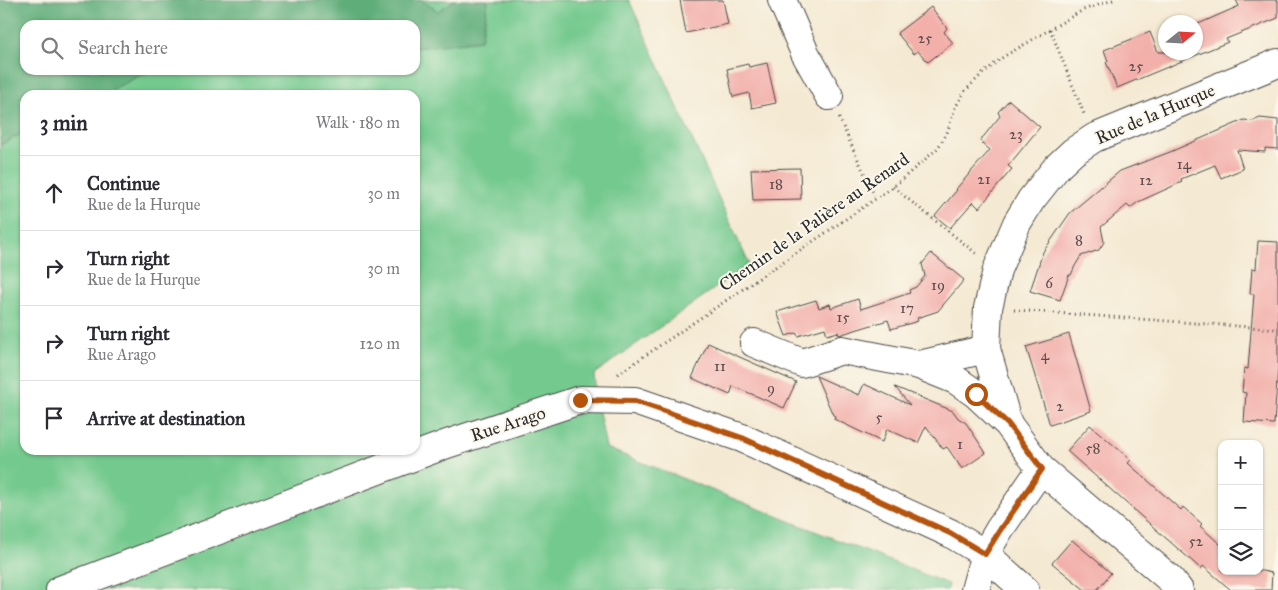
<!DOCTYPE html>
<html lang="en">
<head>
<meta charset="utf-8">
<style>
  :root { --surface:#fff; --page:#f2f2f3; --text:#2b2b33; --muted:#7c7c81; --line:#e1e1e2 }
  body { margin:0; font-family:"IM FELL Great Primer",serif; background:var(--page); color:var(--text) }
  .controls { position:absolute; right:15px; bottom:15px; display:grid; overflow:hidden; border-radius:10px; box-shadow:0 1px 4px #0004 }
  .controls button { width:45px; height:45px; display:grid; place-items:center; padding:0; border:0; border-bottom:1px solid var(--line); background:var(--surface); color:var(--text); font:25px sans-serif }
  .compass { position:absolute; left:1158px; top:15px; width:45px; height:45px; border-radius:50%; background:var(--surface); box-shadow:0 1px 4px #0004; rotate:72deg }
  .stop { position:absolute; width:15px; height:15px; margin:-11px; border:4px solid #b45309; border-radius:50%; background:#fff }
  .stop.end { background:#b45309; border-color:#fff; box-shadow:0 1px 5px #0008 }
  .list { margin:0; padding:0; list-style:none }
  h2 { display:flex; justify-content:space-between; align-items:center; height:65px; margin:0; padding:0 20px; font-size:21px }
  h2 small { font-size:16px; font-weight:400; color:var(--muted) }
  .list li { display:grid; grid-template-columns:32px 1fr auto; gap:15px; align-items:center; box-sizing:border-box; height:75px; padding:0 20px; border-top:1px solid var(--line) }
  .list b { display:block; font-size:19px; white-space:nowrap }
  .list p { margin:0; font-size:16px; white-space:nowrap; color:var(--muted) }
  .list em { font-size:16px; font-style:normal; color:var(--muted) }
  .icon { flex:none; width:28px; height:28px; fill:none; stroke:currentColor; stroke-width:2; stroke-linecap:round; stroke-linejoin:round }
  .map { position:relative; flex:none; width:1278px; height:590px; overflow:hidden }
  .search { position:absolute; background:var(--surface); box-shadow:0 1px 4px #0004; left:20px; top:20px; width:400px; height:55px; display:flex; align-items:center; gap:12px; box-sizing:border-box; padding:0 18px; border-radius:15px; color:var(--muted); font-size:19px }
  .panel { position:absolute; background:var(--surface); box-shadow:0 1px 4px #0004; left:20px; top:90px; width:400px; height:365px; border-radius:15px }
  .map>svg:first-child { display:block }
  .green { fill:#73c98e; stroke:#4f7a5c }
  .forest { fill:#5ead79; stroke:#446c52 }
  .building { fill:#f3b0ab }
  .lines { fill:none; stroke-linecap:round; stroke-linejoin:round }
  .minor-casing { stroke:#494844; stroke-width:30 }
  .major-casing { stroke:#494844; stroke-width:30 }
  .path { stroke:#494844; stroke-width:3; stroke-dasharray:1 4; stroke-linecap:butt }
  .minor { stroke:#fff; stroke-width:28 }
  .major { stroke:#fff; stroke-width:28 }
  .route { stroke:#b45309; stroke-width:6 }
  .labels { text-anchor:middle; stroke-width:4; stroke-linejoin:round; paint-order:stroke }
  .number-label { font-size:15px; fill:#5d4c4b }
  .street-label { font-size:18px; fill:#2b2b2b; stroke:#fbf7ec }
</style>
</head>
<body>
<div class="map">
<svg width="1278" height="590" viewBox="0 0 1278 590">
  <rect width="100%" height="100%" fill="#fbf7ec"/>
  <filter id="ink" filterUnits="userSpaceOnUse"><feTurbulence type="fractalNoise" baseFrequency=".02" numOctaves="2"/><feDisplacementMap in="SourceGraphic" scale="10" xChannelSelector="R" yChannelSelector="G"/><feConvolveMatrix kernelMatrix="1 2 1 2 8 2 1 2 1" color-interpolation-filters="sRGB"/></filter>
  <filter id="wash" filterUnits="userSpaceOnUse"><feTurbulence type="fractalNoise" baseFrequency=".0096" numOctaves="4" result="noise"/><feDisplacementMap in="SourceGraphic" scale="20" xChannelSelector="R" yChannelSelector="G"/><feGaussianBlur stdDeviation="1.12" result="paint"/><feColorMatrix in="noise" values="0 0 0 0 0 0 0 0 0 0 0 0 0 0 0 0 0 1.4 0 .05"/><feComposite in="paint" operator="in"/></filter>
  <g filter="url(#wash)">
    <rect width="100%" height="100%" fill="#f4e9d2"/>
    <path class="green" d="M421 0H455L438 12Z
      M484 0H629L749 264 594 374 596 396 606 448 948 584 947 590H0V145L25 132V450H415V95H101L151 70H415V48L481 40 488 2Z"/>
    <path class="forest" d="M0 0H421L438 11 455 0H484L488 2 481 40 415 48V25H25V70H151L101 95H25V132L0 145Z"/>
    <g id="blocks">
      <path class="building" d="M680 0H723L728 24 686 33Z
        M1236 0H1278V18L1226 39 1228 42 1117 88 1106 62 1108 61 1104 50 1150 32 1158 52H1196V25L1239 6Z
        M931 7 947 28 944 32 953 43 928 62 918 51 914 54 897 33Z
        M767 63 776 103 752 108 749 93 733 97 727 69 748 64 749 67Z
        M1009 100 1040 127 1008 166 1012 169 979 208 973 202 950 228 935 216 957 190 956 189 990 150 980 141 1000 116 998 112Z
        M1260 118 1278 120V149L1265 148V152L1237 150 1243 169 1221 178 1215 165 1181 179 1182 182 1138 202 1130 208 1127 205 1101 227 1104 242 1099 250 1081 256 1075 266 1071 275H1069L1060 300 1030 291 1043 252 1070 213 1120 171 1170 152 1244 120 1253 121Z
        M800 168 801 199 753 200 751 169Z
        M1258 241 1278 242V367L1274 424 1244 422 1246 393 1242 392 1243 381 1244 368 1248 369 1254 294H1250L1252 268 1256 269Z
        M931 253 964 280 938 311 917 318 918 321 891 329 888 320 839 335 838 332 827 335 825 328 798 336 796 333 786 336 777 312 816 300 819 308 830 304 831 308 858 299 861 309 910 293 909 290 916 287 925 276 922 264Z
        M1069 334 1091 411 1050 425 1026 347Z
        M708 343 796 382 784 408 733 386 730 395 692 378Z
        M816 376 859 395 864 384 910 405 895 387 953 411 958 418 966 423 986 453 962 469 947 447 943 449 926 426 918 443 887 429 882 442 834 419 835 416 833 415Z
        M1090 425 1131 460 1128 463 1181 510 1183 507 1202 524 1200 526 1222 546V571H1262L1272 573 1271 590H1231L1203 566 1201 569 1067 451Z
        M1072 540 1111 573 1097 590H1085L1052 563Z"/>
    </g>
  </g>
  <g filter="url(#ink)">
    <use href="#blocks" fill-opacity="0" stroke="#494844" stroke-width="1"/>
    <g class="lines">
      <defs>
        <path id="minor" d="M782 0 805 53 829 96
          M754 343 802 363 842 350 919 365 956 380 976 394 1007 423
          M919 365 986 349
          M975 590 985 554 999 530 1041 469
          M1179 590 1170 579 1041 469 1008 424 986 349 988 308 997 270 1017 223 1031 200 1057 167 1073 152 1094 138 1278 63"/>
        <path id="major" d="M60 590 447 444 580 400 635 401 742 438 950 533 985 554 1025 590"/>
      </defs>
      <use href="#minor" class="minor-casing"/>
      <use href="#major" class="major-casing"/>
      <path class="path" d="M1050 29 1084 114
        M839 118 876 199
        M893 187 977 254
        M1014 310 1278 329
        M618 374 893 187 937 149 947 133 955 108 965 91 981 75 1003 57 1083 10 1113 0"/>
      <use href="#minor" class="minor"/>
      <use href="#major" class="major"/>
    </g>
  </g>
  <g class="lines" filter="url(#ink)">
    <path class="route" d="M580 400 635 401 742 438 950 533 985 554 1000 530 1042 469 1008 424 976 394"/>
  </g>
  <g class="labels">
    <g class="number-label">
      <text x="925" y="43">25</text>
      <text x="1136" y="71">25</text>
      <text x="1016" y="139">23</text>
      <text x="1184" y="169">14</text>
      <text x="984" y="184">21</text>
      <text x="1146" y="185">12</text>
      <text x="776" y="189">18</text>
      <text x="1079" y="245">8</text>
      <text x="1049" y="288">6</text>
      <text x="938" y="290">19</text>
      <text x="907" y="313">17</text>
      <text x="843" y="322">15</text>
      <text x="1045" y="360">4</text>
      <text x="720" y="371">11</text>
      <text x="771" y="393">9</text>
      <text x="1060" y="411">2</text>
      <text x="879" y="422">5</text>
      <text x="960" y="449">1</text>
      <text x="1093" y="453">58</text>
      <text x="1196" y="546">52</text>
    </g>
    <g class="street-label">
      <text transform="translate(1155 114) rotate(-23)" y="6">Rue de la Hurque</text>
      <text transform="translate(814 222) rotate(-35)" y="6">Chemin de la Palière au Renard</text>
      <text transform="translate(508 424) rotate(-18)" y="6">Rue Arago</text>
    </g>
  </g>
</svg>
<div class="controls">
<button>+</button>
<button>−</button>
<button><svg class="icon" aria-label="layers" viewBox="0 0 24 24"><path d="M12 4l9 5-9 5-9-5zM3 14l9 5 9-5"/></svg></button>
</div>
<svg class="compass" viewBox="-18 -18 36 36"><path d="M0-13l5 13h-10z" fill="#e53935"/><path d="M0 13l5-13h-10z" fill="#7c7c81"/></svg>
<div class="stop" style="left:976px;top:394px"></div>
<div class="stop end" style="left:580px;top:400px"></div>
<div class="search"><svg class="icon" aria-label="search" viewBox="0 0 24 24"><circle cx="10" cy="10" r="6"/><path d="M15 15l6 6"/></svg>Search here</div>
<section class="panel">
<h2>3 min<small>Walk · 180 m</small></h2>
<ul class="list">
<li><svg class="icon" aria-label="ahead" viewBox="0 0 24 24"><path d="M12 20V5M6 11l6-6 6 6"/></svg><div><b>Continue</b><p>Rue de la Hurque</p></div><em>30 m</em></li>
<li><svg class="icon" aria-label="right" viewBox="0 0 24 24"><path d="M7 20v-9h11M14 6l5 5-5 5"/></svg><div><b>Turn right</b><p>Rue de la Hurque</p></div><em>30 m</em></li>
<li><svg class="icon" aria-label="right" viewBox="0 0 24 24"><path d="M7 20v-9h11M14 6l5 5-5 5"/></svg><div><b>Turn right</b><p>Rue Arago</p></div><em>120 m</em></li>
<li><svg class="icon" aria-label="arrive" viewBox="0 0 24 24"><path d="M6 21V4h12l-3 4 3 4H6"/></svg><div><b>Arrive at destination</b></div></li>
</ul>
</section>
</div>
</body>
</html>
